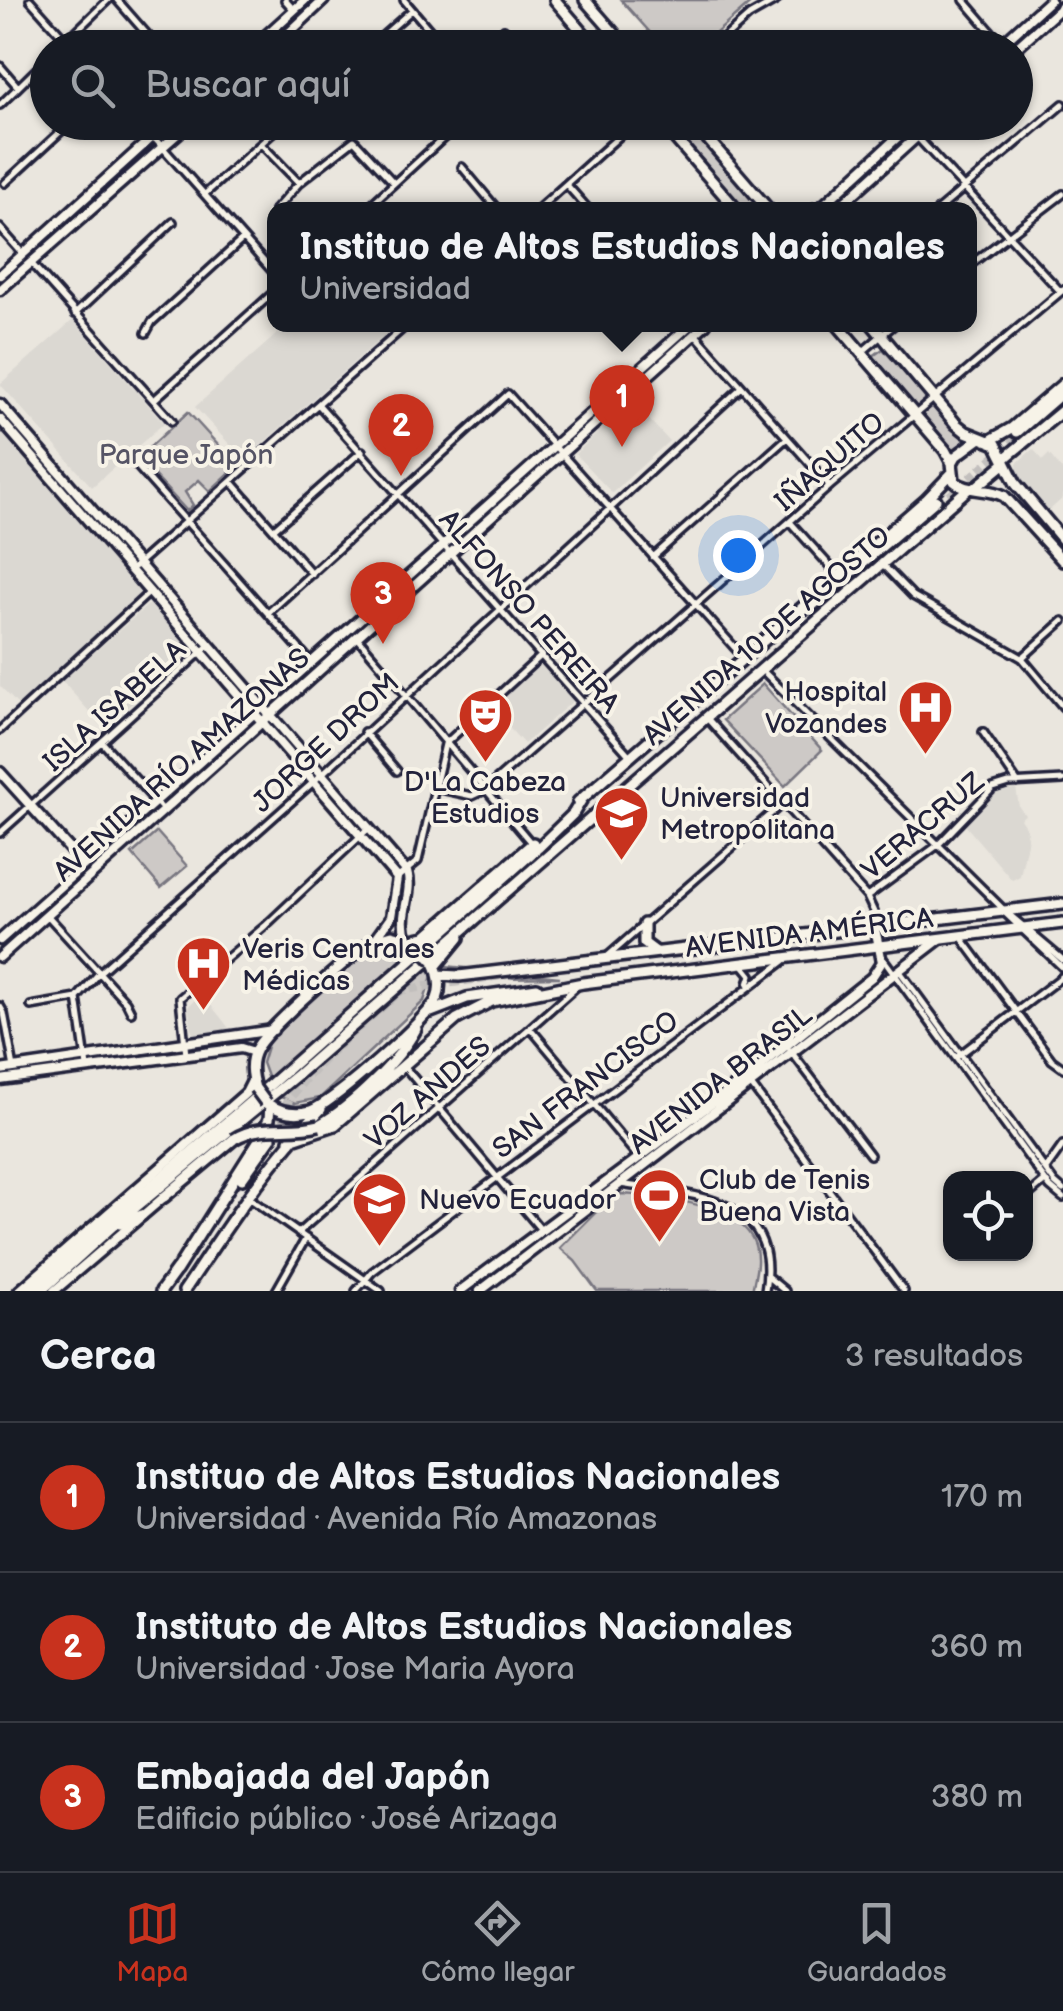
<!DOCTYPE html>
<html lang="es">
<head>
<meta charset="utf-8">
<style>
  :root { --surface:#171b24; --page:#20242c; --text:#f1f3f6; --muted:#9ea1a6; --line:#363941; --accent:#c8321e }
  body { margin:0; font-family:"Balsamiq Sans",sans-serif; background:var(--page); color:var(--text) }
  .controls { position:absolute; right:30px; bottom:30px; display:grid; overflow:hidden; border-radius:20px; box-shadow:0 2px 8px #0004 }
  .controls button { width:90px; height:90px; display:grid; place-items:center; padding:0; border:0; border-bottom:2px solid var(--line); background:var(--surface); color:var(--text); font:50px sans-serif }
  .you { position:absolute; left:738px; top:555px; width:35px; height:35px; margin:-25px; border:8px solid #fff; border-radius:50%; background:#1a73e8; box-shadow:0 0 0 15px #1a73e833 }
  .badge { display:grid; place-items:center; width:65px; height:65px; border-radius:50%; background:var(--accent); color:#fff; font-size:32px; font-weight:700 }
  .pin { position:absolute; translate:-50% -82px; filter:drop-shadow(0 2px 5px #0008) }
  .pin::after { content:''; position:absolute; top:52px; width:35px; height:30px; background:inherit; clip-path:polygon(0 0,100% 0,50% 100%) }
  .popup { position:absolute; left:267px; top:202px; width:710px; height:130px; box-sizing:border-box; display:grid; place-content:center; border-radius:20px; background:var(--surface); filter:drop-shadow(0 2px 8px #0005); font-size:32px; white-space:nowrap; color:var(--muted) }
  .popup b { font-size:38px; color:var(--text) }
  .popup::after { content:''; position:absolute; left:50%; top:100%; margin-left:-20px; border:20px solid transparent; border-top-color:var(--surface) }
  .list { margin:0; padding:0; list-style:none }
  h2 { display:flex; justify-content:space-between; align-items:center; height:130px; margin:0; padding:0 40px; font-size:42px }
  h2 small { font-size:32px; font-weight:400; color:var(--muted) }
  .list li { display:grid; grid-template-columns:65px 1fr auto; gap:30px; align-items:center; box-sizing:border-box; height:150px; padding:0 40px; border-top:2px solid var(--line) }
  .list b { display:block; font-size:38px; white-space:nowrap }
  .list p { margin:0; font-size:32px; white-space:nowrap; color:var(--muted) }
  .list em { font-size:32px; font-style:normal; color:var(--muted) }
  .icon { flex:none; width:55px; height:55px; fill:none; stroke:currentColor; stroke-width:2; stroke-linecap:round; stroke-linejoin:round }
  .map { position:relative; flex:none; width:1063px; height:1291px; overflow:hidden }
  .search { position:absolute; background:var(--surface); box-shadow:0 2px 8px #0004; left:30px; right:30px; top:30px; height:110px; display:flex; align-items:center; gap:25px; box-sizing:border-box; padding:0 35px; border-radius:55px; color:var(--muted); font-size:38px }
  .sheet { height:580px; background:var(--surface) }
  nav { display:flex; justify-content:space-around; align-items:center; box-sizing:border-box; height:140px; border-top:2px solid var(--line); background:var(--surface); font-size:28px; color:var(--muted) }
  nav a { display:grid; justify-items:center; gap:5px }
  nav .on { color:var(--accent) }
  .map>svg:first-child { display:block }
  .built { fill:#dbd8d2 }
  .green { fill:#cdc9c6; stroke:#787680; stroke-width:2.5 }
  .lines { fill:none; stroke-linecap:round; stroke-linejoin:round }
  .primary-tunnel { stroke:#c2bfbd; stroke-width:9; stroke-dasharray:9 4.5; stroke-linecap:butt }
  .street-casing { stroke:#22223b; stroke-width:12 }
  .secondary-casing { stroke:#22223b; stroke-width:15 }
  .primary-casing { stroke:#22223b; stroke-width:16 }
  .street { stroke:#f7f3e8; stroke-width:5 }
  .secondary { stroke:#f7f3e8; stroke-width:8 }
  .primary { stroke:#f7f3e8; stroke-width:9 }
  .primary-bridge-casing { stroke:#22223b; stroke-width:16; stroke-linecap:butt }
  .primary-bridge { stroke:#f7f3e8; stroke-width:9 }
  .labels { text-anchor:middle; stroke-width:8; stroke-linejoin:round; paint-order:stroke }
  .park-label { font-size:28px; fill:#555465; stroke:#f7f3e8 }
  .street-label { font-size:28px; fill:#22223b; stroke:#f7f3e8 }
  .poi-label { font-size:28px; fill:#22223b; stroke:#f7f3e8; text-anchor:start }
</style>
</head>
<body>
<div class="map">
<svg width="1063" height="1291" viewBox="0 0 1063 1291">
  <rect width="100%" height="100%" fill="#eae6de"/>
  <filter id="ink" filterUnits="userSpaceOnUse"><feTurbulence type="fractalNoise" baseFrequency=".01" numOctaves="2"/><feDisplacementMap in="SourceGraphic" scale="20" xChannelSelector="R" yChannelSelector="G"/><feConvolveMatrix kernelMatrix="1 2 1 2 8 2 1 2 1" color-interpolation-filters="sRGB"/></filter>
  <g filter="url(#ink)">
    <path class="built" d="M73 320 164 423 92 487 0 384Z
      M287 325H396L244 460 195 407Z
      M632 401 669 441 612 493 575 454Z
      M0 429 141 594 19 706 0 686Z
      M1033 449 1043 460 1049 454 1063 471V498L1043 516 1019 487 1017 463Z
      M149 604 192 651 104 728 62 681Z
      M541 663 574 700 524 744 491 708Z
      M1016 788 1019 807 1025 815 1020 819 1026 828 1028 838 1020 876 1012 880 965 825 996 793Z
      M201 993 222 1019 231 1031 193 1036 188 1007Z"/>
    <path class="green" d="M621 0H754L700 47 664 48Z
      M667 123H687L762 209H744Z
      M883 349 950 425 967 439 952 453 873 356Z
      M188 412 237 466 210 491 199 480 185 492 193 505 187 511 138 458Z
      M763 684 822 750 785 786 723 720Z
      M157 832 187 866 161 888 132 854Z
      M396 940 412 950 269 1082 262 1063 269 1040 369 947 381 941Z
      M424 964 560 977 431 979 424 1001 320 1098 295 1103 281 1097Z
      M622 1194C658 1196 743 1204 755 1245 760 1260 755 1276 752 1291H597L575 1261 560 1248 612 1196Z"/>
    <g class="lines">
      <path class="primary-tunnel" d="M939 505 1019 436
        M274 1132 289 1099 305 1079 346 1038 402 990 511 974"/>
      <defs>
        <path id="street" d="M30 0 73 48
          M117 0 159 48
          M285 0 294 10
          M404 0 445 48
          M964 0 1001 43
          M504 29 520 48
          M59 48 108 0
          M369 48 412 10
          M713 48 749 16 777 0
          M0 66 18 87
          M0 105 48 58
          M140 122 274 273
          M917 137 1061 292
          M261 144 299 183
          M462 167 498 210
          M5 183 71 122
          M566 184 589 210
          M205 194 285 122
          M275 210 299 183 354 140 394 183
          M365 210 461 122
          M537 210 635 122
          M938 210 1063 104
          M0 228 23 254
          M31 263 172 421
          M970 265 1063 194
          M75 314 173 222
          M146 333 152 322 243 239
          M696 335 830 486
          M861 353 895 324
          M154 400 274 292
          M318 404 630 756
          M137 466 311 662
          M232 482 312 574
          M790 522 838 575
          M274 529 362 451
          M653 557 787 438
          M882 564 913 596 1022 658 1063 707
          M131 570 408 324
          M268 613 508 394 743 657
          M356 636 532 844
          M1022 658 1063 621
          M763 671 1005 911 1063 960
          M706 717 867 897 874 912 875 926
          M0 730 150 592
          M364 732 397 771
          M983 732 1018 783
          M103 743 164 811
          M435 788 472 796 485 790 830 486 1063 290
          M0 833 209 645
          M397 878 418 861 445 744 542 655
          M867 897 938 845 993 788 1009 783 1063 780
          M1006 914 1063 968
          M48 916 126 1002 131 1012
          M961 937 1052 1060 1063 1068
          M608 956 783 803
          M885 961 1050 1187 1063 1198
          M742 964 751 975 748 984
          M899 970 1055 1183 1063 1190
          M0 1006 4 1013 14 1068
          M31 1006 77 998
          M531 1029 638 1157
          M790 1050 870 1155
          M186 1055 180 998 265 926 368 829
          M958 1056 1063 976
          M403 1065 542 1231
          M87 1067 77 998 100 972 309 786 742 387
          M751 1085 904 1291
          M1046 1169 1063 1145
          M620 1184C686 1195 782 1192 765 1291
          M1026 1197 1045 1181
          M249 1198 381 1291
          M298 1233 576 987
          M768 1277 785 1291
          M276 1291 306 1238
          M356 1291 372 1272 784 961"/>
        <path id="secondary" d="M252 48 305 0
          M273 48 324 0
          M997 48 1050 0
          M1016 48 1063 6
          M818 210 914 122
          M836 210 933 122
          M0 275 169 122
          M0 290 191 122
          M0 404 407 872C414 894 397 916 407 938
          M0 419 397 878 391 917 376 938
          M0 772 84 865
          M0 940 691 324
          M0 957 706 324
          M0 1070 273 1030
          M0 1080 241 1048 254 1052
          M19 1291 246 1093 252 1081
          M54 1291 164 1197
          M460 1291 746 1078 872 977 882 962 875 928
          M480 1291 940 939"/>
        <path id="primary" d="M555 0 596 48
          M585 0 627 48
          M661 122 737 210
          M693 122 769 210
          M812 210 822 207
          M837 324 945 450 952 463 954 481C968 493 988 487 1004 496L1063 561
          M872 324 956 424 966 432 996 444 1016 484 1063 540
          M1017 432 1063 392
          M991 440 1012 428 1063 384
          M1004 459 1063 410
          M952 463 956 456 979 439
          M975 488 1004 464
          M801 610 812 606 936 500
          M578 802 926 500 951 474
          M644 924V943L656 952
          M412 940 425 937 533 843
          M436 966 459 938
          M438 975 459 976 1063 904
          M431 1012 467 998 537 988
          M255 1088C251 1075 249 1062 256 1049 268 1027 348 958 372 941L392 935 413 941
          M266 1103C280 1112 294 1115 310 1111 330 1106 430 1017 437 999 442 986 439 973 433 961
          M319 1125C351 1107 399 1061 416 1029
          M290 1140 335 1125 457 1019 492 1001 583 983 1063 923
          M242 1179 271 1138
          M164 1197 234 1139
          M120 1224 142 1215
          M176 1271 259 1140 269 1119 270 1105
          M28 1291 271 1084 538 848 573 814 582 799
          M41 1291 113 1226 298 1074 968 489
          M161 1291 177 1269
          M184 1291C227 1227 267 1164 321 1109"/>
      </defs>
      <use href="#street" class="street-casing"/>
      <use href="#secondary" class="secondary-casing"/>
      <use href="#primary" class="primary-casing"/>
      <use href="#street" class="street"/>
      <use href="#secondary" class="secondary"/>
      <use href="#primary" class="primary"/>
      <defs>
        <path id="primary-bridge" d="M417 944 433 961
          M255 1088 266 1103
          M234 1139C262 1122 289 1133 319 1125"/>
      </defs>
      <use href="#primary-bridge" class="primary-bridge-casing"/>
      <use href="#primary-bridge" class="primary-bridge"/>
    </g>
  </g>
  <defs>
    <symbol id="hospital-pin" viewBox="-11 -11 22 30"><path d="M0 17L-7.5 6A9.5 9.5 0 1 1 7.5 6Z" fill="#c8321e" stroke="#f7f3e8"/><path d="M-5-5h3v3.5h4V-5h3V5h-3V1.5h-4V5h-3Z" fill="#fff"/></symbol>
    <symbol id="theatre-pin" viewBox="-11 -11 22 30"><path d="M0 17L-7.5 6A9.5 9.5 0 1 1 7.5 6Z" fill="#c8321e" stroke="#f7f3e8"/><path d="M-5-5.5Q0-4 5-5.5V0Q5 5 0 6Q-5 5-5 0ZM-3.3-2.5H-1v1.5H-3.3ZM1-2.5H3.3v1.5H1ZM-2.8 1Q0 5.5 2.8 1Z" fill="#fff"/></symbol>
    <symbol id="university-pin" viewBox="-11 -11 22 30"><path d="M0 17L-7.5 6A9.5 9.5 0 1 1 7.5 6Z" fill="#c8321e" stroke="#f7f3e8"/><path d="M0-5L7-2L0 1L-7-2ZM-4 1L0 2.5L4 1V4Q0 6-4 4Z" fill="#fff"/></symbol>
    <symbol id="stadium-pin" viewBox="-11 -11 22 30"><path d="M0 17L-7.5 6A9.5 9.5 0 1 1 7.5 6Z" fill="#c8321e" stroke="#f7f3e8"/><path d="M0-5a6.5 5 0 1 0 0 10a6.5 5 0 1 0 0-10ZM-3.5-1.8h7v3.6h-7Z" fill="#fff"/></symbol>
  </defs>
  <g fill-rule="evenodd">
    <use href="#hospital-pin" x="894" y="676" width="63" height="86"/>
    <use href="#theatre-pin" x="454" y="684" width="63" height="86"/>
    <use href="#university-pin" x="590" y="782" width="63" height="86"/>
    <use href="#hospital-pin" x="172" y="932" width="63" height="86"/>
    <use href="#stadium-pin" x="628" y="1164" width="63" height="86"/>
    <use href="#university-pin" x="348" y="1168" width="63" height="86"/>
  </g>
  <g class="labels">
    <g class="park-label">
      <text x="186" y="464">Parque Japón</text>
    </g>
    <g class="street-label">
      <text transform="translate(829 461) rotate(-41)" y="10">IÑAQUITO</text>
      <text transform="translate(530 611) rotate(49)" y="10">ALFONSO PEREIRA</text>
      <text transform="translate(766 635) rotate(-41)" y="10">AVENIDA 10 DE AGOSTO</text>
      <text transform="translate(114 705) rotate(-42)" y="10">ISLA ISABELA</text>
      <text transform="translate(325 742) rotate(-43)" y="10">JORGE DROM</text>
      <text transform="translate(181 764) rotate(-42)" y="10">AVENIDA RÍO AMAZONAS</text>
      <text transform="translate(922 825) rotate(-40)" y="10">VERACRUZ</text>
      <text transform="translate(809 932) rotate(-7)" y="10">AVENIDA AMÉRICA</text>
      <text transform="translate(720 1079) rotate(-38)" y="10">AVENIDA BRASIL</text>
      <text transform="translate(585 1084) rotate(-37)" y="10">SAN FRANCISCO</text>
      <text transform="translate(427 1092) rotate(-41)" y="10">VOZ ANDES</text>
    </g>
    <g class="poi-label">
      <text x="887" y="701" text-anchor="end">Hospital<tspan x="887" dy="32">Vozandes</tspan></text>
      <text x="485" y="791" text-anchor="middle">D'La Cabeza<tspan x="485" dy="32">Estudios</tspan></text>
      <text x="660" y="807">Universidad<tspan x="660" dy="32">Metropolitana</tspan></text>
      <text x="242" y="958">Veris Centrales<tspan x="242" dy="32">Médicas</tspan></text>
      <text x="699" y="1189">Club de Tenis<tspan x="699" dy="32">Buena Vista</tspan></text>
      <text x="419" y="1209">Nuevo Ecuador</text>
    </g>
  </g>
</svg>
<div class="controls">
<button><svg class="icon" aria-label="locate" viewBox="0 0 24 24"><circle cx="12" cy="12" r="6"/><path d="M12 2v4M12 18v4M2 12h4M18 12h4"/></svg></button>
</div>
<div class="you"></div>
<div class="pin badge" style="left:622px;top:447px">1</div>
<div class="popup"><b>Instituo de Altos Estudios Nacionales</b>Universidad</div>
<div class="pin badge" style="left:401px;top:476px">2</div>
<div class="pin badge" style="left:383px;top:644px">3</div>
<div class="search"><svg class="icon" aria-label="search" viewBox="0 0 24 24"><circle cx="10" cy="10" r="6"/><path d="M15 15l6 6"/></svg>Buscar aquí</div>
</div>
<section class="sheet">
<h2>Cerca<small>3 resultados</small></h2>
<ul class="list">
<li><span class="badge">1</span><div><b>Instituo de Altos Estudios Nacionales</b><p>Universidad · Avenida Río Amazonas</p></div><em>170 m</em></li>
<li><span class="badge">2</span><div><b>Instituto de Altos Estudios Nacionales</b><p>Universidad · Jose Maria Ayora</p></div><em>360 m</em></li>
<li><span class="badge">3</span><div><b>Embajada del Japón</b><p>Edificio público · José Arizaga</p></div><em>380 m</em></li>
</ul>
</section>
<nav>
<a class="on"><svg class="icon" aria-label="map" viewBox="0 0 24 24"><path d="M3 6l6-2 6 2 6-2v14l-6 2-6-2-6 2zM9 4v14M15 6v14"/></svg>Mapa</a>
<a><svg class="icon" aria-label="directions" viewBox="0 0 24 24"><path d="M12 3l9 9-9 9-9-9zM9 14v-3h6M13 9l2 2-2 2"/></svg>Cómo llegar</a>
<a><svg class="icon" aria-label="saved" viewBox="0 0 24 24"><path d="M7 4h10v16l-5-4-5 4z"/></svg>Guardados</a>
</nav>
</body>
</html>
